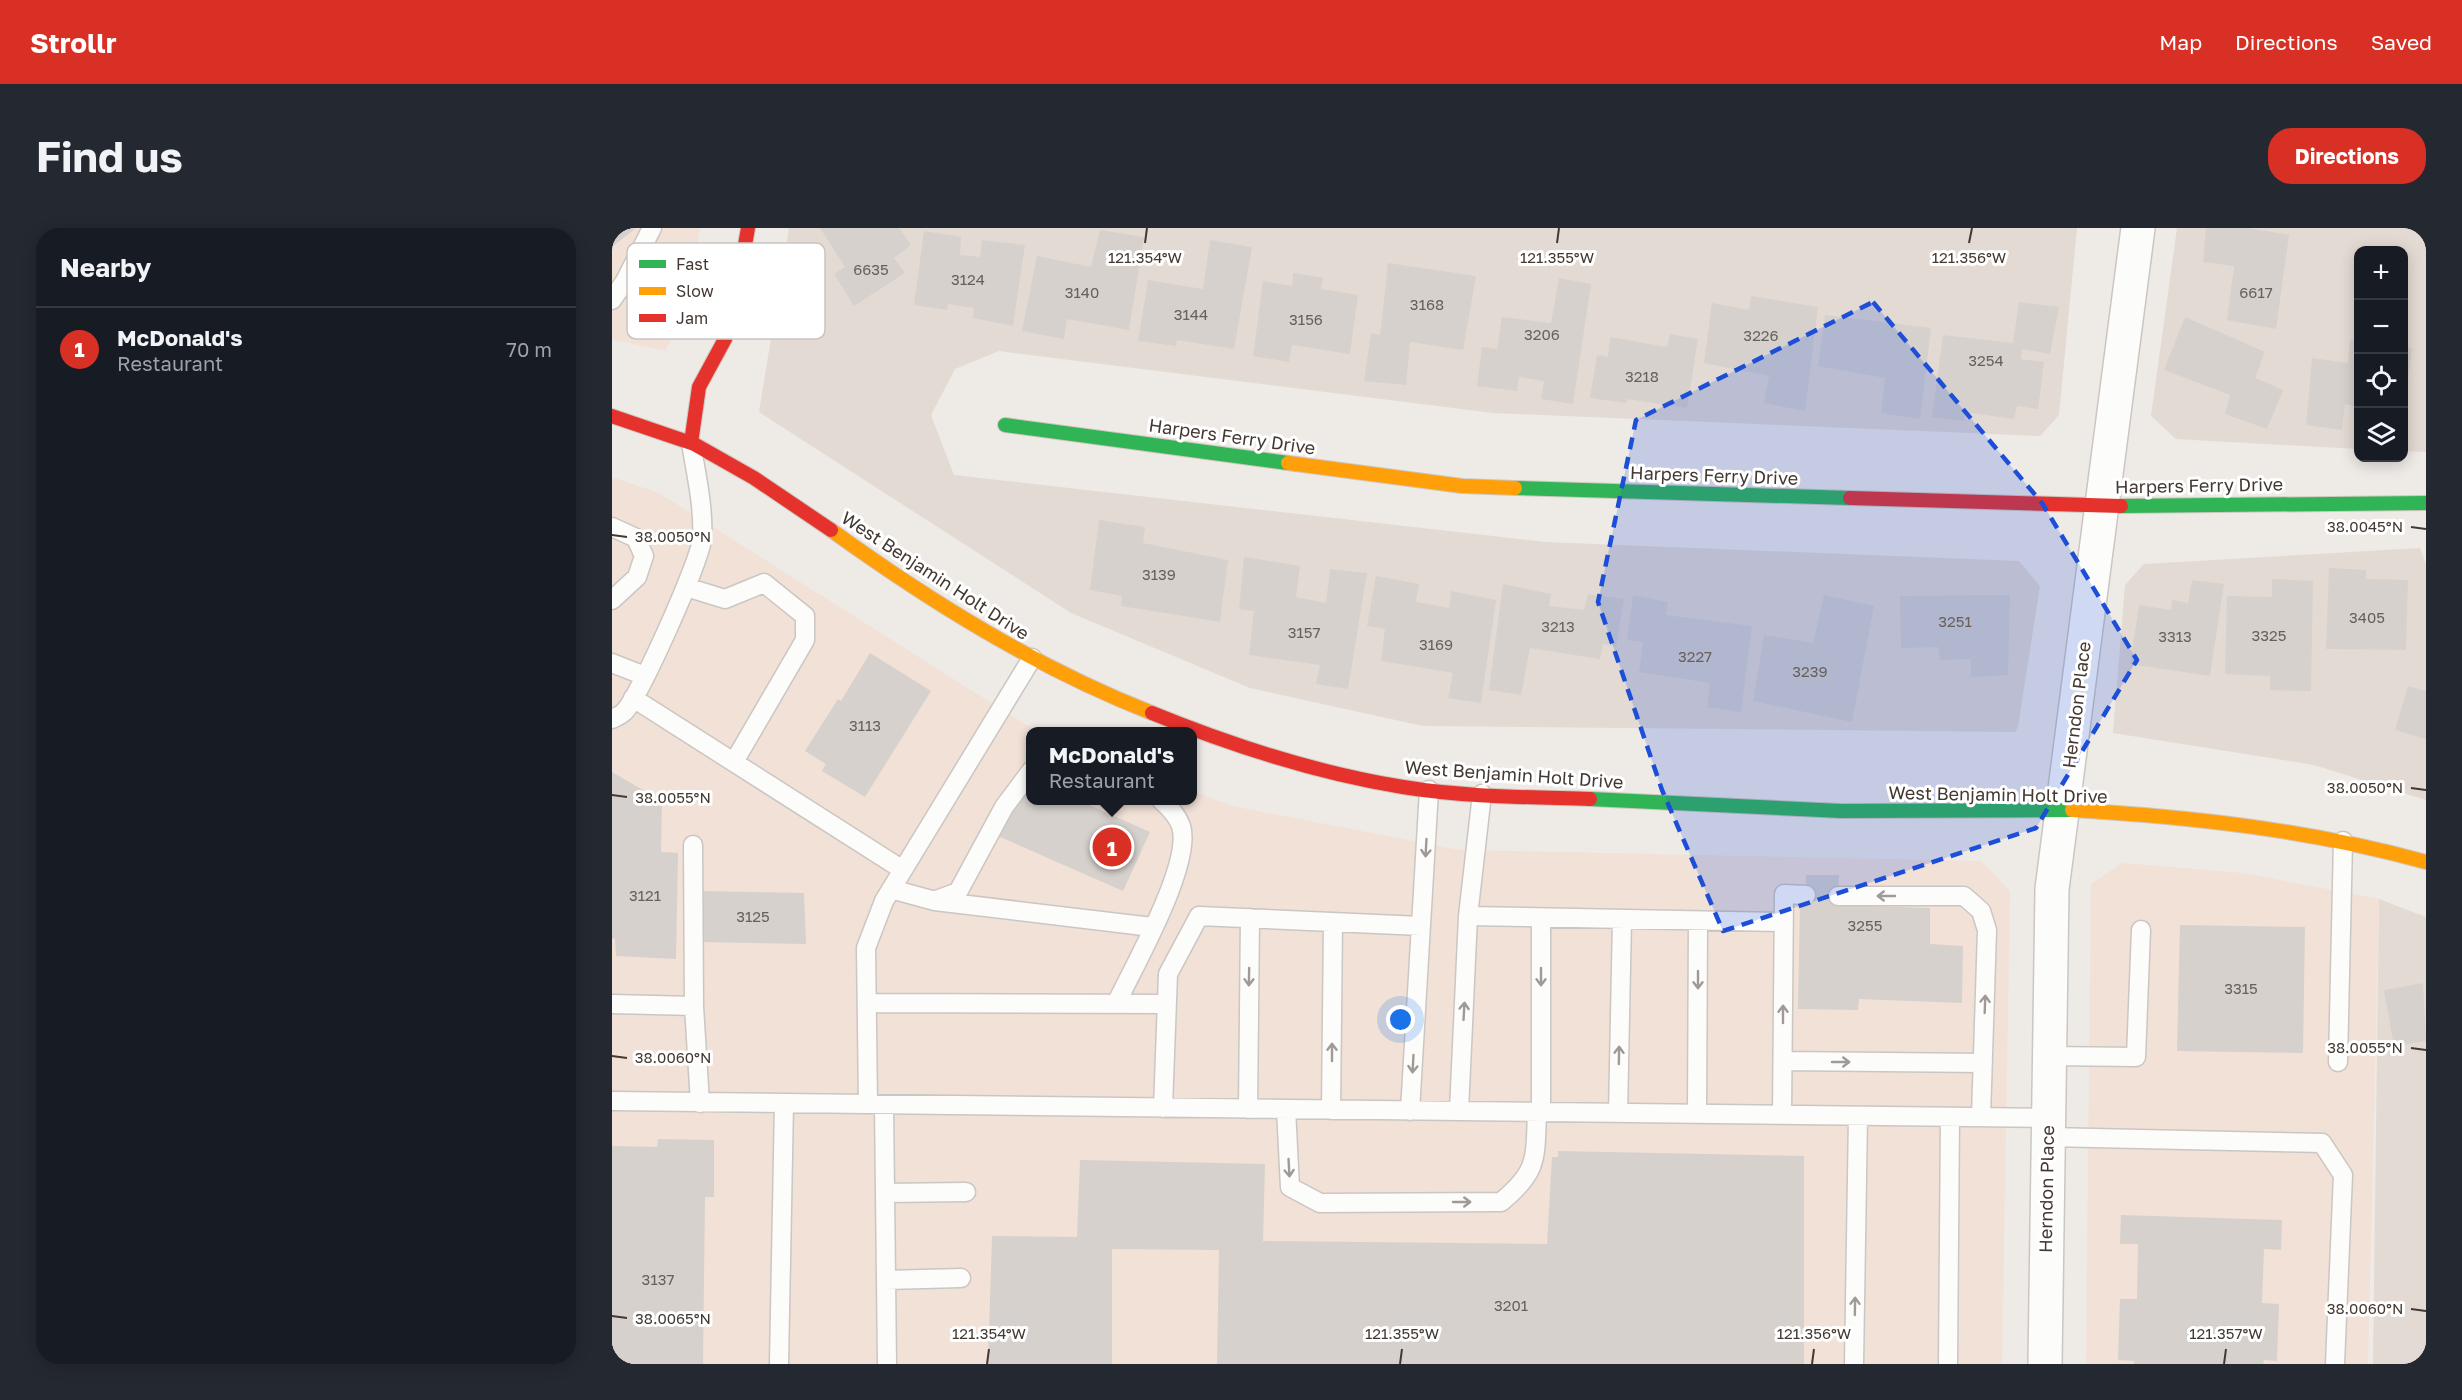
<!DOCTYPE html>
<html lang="en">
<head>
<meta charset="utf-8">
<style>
  :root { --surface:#171b24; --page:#242831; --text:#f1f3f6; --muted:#9ea1a6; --line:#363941; --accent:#d93025 }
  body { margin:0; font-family:"Golos Text",sans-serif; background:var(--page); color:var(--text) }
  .controls { position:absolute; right:18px; top:18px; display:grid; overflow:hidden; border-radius:12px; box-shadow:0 3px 15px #0003 }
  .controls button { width:54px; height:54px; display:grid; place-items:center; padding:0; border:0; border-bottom:2px solid var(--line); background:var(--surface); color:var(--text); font:30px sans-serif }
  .you { position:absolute; left:789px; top:792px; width:21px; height:21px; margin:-15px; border:4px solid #fff; border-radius:50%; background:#1a73e8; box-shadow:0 0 0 9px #1a73e833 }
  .badge { display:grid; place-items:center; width:39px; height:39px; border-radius:50%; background:var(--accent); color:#fff; font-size:20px; font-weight:700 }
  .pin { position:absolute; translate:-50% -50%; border:3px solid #fff; box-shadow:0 2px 6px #0006 }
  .popup { position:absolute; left:414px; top:499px; width:171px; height:78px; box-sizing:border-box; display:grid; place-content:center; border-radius:12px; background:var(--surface); filter:drop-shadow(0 2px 4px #0005); font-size:20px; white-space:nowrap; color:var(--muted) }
  .popup b { font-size:22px; color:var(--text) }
  .popup::after { content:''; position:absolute; left:50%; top:100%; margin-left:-12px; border:12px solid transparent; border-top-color:var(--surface) }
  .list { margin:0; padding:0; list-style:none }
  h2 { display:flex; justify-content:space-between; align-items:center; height:78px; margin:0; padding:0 24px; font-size:26px }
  h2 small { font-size:20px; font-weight:400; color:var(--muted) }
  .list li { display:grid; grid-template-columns:39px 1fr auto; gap:18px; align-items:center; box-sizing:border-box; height:84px; padding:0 24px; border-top:2px solid var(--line) }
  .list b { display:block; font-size:22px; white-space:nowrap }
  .list p { margin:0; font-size:20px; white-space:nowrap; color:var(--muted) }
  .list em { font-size:20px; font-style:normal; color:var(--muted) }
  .icon { flex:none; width:33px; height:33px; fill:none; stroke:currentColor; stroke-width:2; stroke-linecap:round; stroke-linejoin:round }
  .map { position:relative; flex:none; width:1814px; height:1136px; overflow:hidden; border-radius:24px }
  header { display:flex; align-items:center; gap:36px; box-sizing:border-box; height:84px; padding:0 30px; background:var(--accent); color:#fff }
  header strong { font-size:28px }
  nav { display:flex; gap:33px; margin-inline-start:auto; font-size:21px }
  .intro { display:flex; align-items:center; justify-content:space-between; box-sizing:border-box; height:144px; padding:0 36px }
  h1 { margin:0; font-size:42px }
  .button { padding:15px 27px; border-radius:24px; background:var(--accent); color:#fff; font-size:21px; font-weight:700 }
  main { display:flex; gap:36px; padding:0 36px }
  aside { flex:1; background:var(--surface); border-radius:24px; box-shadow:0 3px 15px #0003 }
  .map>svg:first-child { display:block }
  .residential { fill:#e3dad3 }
  .commercial { fill:#f2e1d7 }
  .building { fill:#d6d1cd }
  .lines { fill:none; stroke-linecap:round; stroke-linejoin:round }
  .lane-casing { stroke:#cbc6c2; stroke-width:21 }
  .street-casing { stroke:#cbc6c2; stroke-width:36 }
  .fast-casing { stroke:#cfc7be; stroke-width:16 }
  .slow-casing { stroke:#cfc7be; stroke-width:16 }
  .jam-casing { stroke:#cfc7be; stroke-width:16 }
  .lane { stroke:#fcfcfb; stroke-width:18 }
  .street { stroke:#fcfcfb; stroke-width:33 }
  .fast { stroke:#30b455; stroke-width:14 }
  .slow { stroke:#ff9f0a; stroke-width:14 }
  .jam { stroke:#e5322d; stroke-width:14 }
  .oneway { stroke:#a09a96 }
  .marked { fill:#1d4ed8; fill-opacity:0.2; stroke:#1d4ed8; stroke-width:4.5; stroke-dasharray:12 8; stroke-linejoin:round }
  .ticks { fill:none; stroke:#443932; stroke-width:2 }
  .labels { text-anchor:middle; stroke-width:6; stroke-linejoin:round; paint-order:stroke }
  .number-label { font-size:15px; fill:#6a605a }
  .street-label { font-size:18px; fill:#443932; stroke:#fff }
  .key { fill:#fff; stroke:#c7c4c2; stroke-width:1.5 }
  .key-label { font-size:16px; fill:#443932 }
  .ticks-label { font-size:15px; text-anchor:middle; fill:#443932; stroke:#fff; stroke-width:6; stroke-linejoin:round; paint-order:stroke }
</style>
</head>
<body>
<header>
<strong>Strollr</strong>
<nav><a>Map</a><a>Directions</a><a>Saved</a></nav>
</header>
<div class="intro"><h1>Find us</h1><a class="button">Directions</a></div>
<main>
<aside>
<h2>Nearby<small></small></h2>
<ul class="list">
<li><span class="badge">1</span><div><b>McDonald's</b><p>Restaurant</p></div><em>70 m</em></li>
</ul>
</aside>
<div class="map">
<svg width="1814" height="1136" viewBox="0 0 1814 1136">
  <rect width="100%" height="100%" fill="#eeeae6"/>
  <path class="residential" d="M177 0H1465L1447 187 1428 208 881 185 387 123 343 141 319 187 342 247 933 314 1407 333 1428 358 1406 499 1403 504 811 498 638 460 459 385 147 184Z
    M1565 0H1814V224L1792 223V22H1746V221L1564 211 1539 188Z
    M1808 320 1814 336V572L1702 537 1501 505 1513 357 1532 336Z
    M1767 671 1814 689V1136H1761Z"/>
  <path class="commercial" d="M0 0H88L75 84 53 123 0 111Z
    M0 249 47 265 424 503 419 504V572H581V563L620 578 847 622 1369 633 1398 663 1390 1136H0Z
    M1510 635 1631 645 1767 671 1756 1136H1474L1479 656Z"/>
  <path class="building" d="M0 0H24L0 19Z
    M208 0H287L299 17 282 30 293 45 242 78 222 46 233 39Z
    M1594 0H1635L1677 7 1664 101 1615 92 1622 38 1591 34Z
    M488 2 532 9 517 102 455 91 452 111 410 103 425 28 479 39Z
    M312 3 349 9 348 27 368 29 370 12 413 17 401 98 361 90 362 80 336 76 335 82 302 77Z
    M598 12 640 19 622 121 565 112 564 118 526 113 536 52 591 61Z
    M776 35 864 48 851 122 798 114 794 157 752 153 759 105 768 107Z
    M681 45 711 50 709 61 746 67 738 126 680 117 677 134 641 128 651 53 680 58Z
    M947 50 979 56 961 176 929 171 932 153 907 149 905 163 865 158 870 119 885 121 890 89 939 95Z
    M1139 68 1206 79 1193 183 1152 175 1157 148 1092 135 1100 75 1137 82Z
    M1407 74 1447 79 1438 126 1410 121 1409 131 1432 134 1426 181 1405 178 1402 191 1353 184 1352 193 1320 189 1331 107 1401 115Z
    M1213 87 1319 100 1308 191 1269 185 1273 150 1206 138Z
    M1573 89 1653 124 1643 150 1671 162 1655 201 1613 186 1618 167 1552 142Z
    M1058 106 1086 111 1075 180 1015 171 1014 175 978 170 985 127 996 129 998 109 1055 119Z
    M1738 112 1746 113V179L1733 176 1730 202 1694 197 1700 130 1736 135Z
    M1792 119 1800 120 1793 173H1792Z
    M487 292 533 299 531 315 616 332 608 394 509 378 510 368 478 362Z
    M632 329 688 338 684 369 714 375 718 341 755 345 736 461 704 456 708 437 637 427 642 383 627 381Z
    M1717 340 1754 342V351L1796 352 1794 422 1714 421Z
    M764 348 807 356 804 374 837 380 839 363 884 372 869 475 836 470 841 445 769 433 773 401 755 398Z
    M1660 351 1701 353 1699 463 1658 462V448L1613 446 1615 368 1660 369Z
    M1580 352 1612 356 1598 448 1518 436 1527 377 1559 382 1560 372 1576 375Z
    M891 356 939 366 937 378 972 382 976 366 1012 371 1004 419 991 416 988 431 918 420 909 467 877 462Z
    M1021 367 1056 374 1054 387 1140 398 1129 484 1095 479 1098 455 1027 444 1031 414 1015 412Z
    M1212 367 1262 378 1240 494 1141 473 1152 407 1201 415Z
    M1398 367 1396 447 1359 449V431L1328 432 1326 419 1289 420 1288 368Z
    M258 425 319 463 253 569 210 543 214 536 193 523 226 471 229 473Z
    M1796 458 1814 463V511L1783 502Z
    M0 544 50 573 49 624 66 625 64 731 4 728 3 710 0 711Z
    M412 549 419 552V572H466L538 604 511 663 386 608Z
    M1194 647H1227L1225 677 1318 680V716L1351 718 1350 775 1247 771 1246 782 1186 781 1188 677H1193Z
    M89 663 192 665 194 716 89 714Z
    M1568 697 1693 699 1691 825 1565 823Z
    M1811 755 1814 813 1782 818 1772 762Z
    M46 911 102 912V969H93L91 1136H0V918L45 919Z
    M946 923 1192 928V1136H605L607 1022 500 1021V1136H376L380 1008 465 1009 468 932 653 936 651 1013 935 1016 940 929H946Z
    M1509 987 1670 992 1669 1022 1652 1021 1650 1075 1667 1076 1665 1133 1652 1132 1651 1136H1522V1133L1506 1132 1508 1071H1525L1526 1016H1508Z"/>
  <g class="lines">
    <defs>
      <path id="lane" d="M0 72 13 53 40 0
        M0 299 24 310 32 328 25 349 0 372
        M74 359 113 371 152 355 193 388V412L122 534
        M0 435 33 448
        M21 470 291 642
        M0 491C4 489 9 487 12 484 27 470 88 333 90 311 92 279 84 246 79 215
        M81 617 82 778 88 875
        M279 661 323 673 540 699
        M1226 668H1352L1369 683 1375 702 1369 889
        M324 672 346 664 392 579 419 543
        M856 688 1171 694
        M929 691V884
        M255 775 555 776
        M0 776 82 778
        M504 776C522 738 581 635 569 598 565 587 558 580 549 572
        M1437 828 1524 829 1529 702
        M1171 833 1371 835
        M1726 834 1731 613
        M0 873 1436 890
        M256 876 254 720 272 673 420 430
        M272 877 275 1136
        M551 880 556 746 587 688 809 698
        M636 881 638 690
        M674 881 678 959 708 975 889 974C927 943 923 930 925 884
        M719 882 721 694
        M798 883 817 562
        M847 883 856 688 870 566
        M1006 885 1010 692
        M1085 886 1086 693
        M1170 887 1172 666 1194 667
        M1436 909 1710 915 1731 947 1723 1136
        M273 965 354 964
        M274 1052 349 1050
        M167 1136 172 875
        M1242 1136 1246 888
        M1336 1136 1338 889"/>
      <path id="street" d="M1433 1136 1440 661 1526 0"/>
      <path id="fast" d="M393 197 676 235
        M903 260 1238 270
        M1509 278 1814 275
        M978 571 1229 583 1460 582"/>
      <path id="slow" d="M676 235 850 258 903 260
        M219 302C319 374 425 440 540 485
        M1460 582C1580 589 1698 602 1814 634"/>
      <path id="jam" d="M0 188 82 216 142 250 219 302
        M79 215 87 159 113 111 121 86 136 0
        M1238 270 1509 278
        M540 485C621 518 704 545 791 559 852 569 916 569 978 571"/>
    </defs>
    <use href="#lane" class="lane-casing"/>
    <use href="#street" class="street-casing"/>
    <use href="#fast" class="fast-casing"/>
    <use href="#slow" class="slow-casing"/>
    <use href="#jam" class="jam-casing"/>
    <use href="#lane" class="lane"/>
    <use href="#street" class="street"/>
    <use href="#fast" class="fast"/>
    <use href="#slow" class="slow"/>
    <use href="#jam" class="jam"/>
  </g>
  <defs><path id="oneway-shaft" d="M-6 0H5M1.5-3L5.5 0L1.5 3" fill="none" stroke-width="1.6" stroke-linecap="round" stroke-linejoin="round" transform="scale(1.5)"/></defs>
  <g class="oneway">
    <use href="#oneway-shaft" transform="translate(814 620) rotate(93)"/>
    <use href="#oneway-shaft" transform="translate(1274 668) rotate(180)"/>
    <use href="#oneway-shaft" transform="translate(637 749) rotate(91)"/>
    <use href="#oneway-shaft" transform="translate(929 749) rotate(90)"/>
    <use href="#oneway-shaft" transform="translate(1086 752) rotate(90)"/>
    <use href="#oneway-shaft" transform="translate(1373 776) rotate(-88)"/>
    <use href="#oneway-shaft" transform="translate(852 783) rotate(-87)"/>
    <use href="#oneway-shaft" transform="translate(1171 786) rotate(-90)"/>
    <use href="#oneway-shaft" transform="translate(720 824) rotate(-90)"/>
    <use href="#oneway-shaft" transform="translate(1007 827) rotate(-89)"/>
    <use href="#oneway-shaft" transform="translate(1229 834)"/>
    <use href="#oneway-shaft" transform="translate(801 836) rotate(93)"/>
    <use href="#oneway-shaft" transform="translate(677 940) rotate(87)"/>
    <use href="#oneway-shaft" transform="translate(850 974)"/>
    <use href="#oneway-shaft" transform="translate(1243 1078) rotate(-89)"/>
  </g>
  <path class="marked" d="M1261 74 1430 275 1525 432 1424 600 1111 703 1050 562 986 374 1024 192Z"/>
  <path class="ticks" d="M533 15 535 0M945 15 947 0M1357 15 1360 0M1799 299 1814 301M0 307 15 309M1799 560 1814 562M0 567 15 569M1799 820 1814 822M0 828 15 830M1799 1081 1814 1083M0 1088 15 1090M375 1136 377 1121M788 1136 790 1121M1200 1136 1202 1121M1612 1136 1614 1121"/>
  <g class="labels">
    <g class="number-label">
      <text x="259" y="47">6635</text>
      <text x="356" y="57">3124</text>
      <text x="470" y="70">3140</text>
      <text x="1644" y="70">6617</text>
      <text x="815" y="82">3168</text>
      <text x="579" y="92">3144</text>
      <text x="694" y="97">3156</text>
      <text x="930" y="112">3206</text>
      <text x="1149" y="113">3226</text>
      <text x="1374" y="138">3254</text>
      <text x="1030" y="154">3218</text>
      <text x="547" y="352">3139</text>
      <text x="1755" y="395">3405</text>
      <text x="1343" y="399">3251</text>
      <text x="946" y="404">3213</text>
      <text x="692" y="410">3157</text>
      <text x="1657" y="413">3325</text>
      <text x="1563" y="414">3313</text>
      <text x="824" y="422">3169</text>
      <text x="1083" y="434">3227</text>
      <text x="1198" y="449">3239</text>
      <text x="253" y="503">3113</text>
      <text x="33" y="673">3121</text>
      <text x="141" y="694">3125</text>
      <text x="1253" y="703">3255</text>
      <text x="1629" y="766">3315</text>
      <text x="46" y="1057">3137</text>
      <text x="899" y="1083">3201</text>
    </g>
    <g class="street-label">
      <text transform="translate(620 209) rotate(8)" y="6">Harpers Ferry Drive</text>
      <text transform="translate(1102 248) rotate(2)" y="6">Harpers Ferry Drive</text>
      <text transform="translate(1587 258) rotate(-1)" y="6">Harpers Ferry Drive</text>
      <text transform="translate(323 348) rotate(33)" y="6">West Benjamin Holt Drive</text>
      <text transform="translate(1465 477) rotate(-83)" y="6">Herndon Place</text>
      <text transform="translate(902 547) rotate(4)" y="6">West Benjamin Holt Drive</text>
      <text transform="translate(1386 567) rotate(1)" y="6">West Benjamin Holt Drive</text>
      <text transform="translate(1435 961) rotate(-89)" y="6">Herndon Place</text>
    </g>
  </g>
  <rect x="15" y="15" width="198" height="96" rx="9" class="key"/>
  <rect x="27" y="32" width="27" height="8" fill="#30b455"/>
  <rect x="27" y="59" width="27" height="8" fill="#ff9f0a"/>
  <rect x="27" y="86" width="27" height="8" fill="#e5322d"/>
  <g class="key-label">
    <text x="64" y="42">Fast</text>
    <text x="64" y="69">Slow</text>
    <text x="64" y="96">Jam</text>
  </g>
  <g class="ticks-label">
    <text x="533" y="35">121.354°W</text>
    <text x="945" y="35">121.355°W</text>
    <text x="1357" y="35">121.356°W</text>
    <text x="1753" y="304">38.0045°N</text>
    <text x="61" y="314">38.0050°N</text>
    <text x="1753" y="565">38.0050°N</text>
    <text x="61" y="575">38.0055°N</text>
    <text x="1753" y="825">38.0055°N</text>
    <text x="61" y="835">38.0060°N</text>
    <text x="1753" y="1086">38.0060°N</text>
    <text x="61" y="1096">38.0065°N</text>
    <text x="377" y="1111">121.354°W</text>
    <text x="790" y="1111">121.355°W</text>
    <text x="1202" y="1111">121.356°W</text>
    <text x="1614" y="1111">121.357°W</text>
  </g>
</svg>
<div class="controls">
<button>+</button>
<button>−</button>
<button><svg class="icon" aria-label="locate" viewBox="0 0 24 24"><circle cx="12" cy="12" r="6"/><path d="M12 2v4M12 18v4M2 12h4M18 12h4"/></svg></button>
<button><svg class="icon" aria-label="layers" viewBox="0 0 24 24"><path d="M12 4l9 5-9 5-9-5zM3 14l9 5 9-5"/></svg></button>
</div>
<div class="you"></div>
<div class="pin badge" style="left:500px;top:619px">1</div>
<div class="popup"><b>McDonald's</b>Restaurant</div>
</div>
</main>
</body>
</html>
